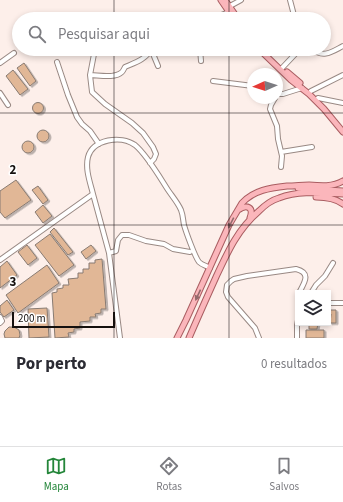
<!DOCTYPE html>
<html lang="pt">
<head>
<meta charset="utf-8">
<style>
  :root { --surface:#fff; --page:#f7f7f7; --text:#2b2b33; --muted:#7c7c81; --line:#e1e1e2; --accent:#24863a }
  body { margin:0; font-family:"Source Sans 3",sans-serif; background:var(--page); color:var(--text) }
  .controls { position:absolute; right:12px; bottom:12px; display:grid; overflow:hidden; border-radius:0px; box-shadow:0 2px 6px #0003 }
  .controls button { width:36px; height:36px; display:grid; place-items:center; padding:0; border:0; border-bottom:1px solid var(--line); background:var(--surface); color:var(--text); font:20px sans-serif }
  .compass { position:absolute; left:247px; top:68px; width:36px; height:36px; border-radius:50%; background:var(--surface); box-shadow:0 2px 6px #0003; rotate:267deg }
  .scale { position:absolute; left:12px; bottom:10px; width:103px; box-sizing:border-box; padding-left:4px; border:2px solid #15100e; border-top:0; font-size:11px; line-height:14px; white-space:nowrap; color:#15100e; -webkit-text-stroke:3px #fff; paint-order:stroke }
  .list { margin:0; padding:0; list-style:none }
  h2 { display:flex; justify-content:space-between; align-items:center; height:52px; margin:0; padding:0 16px; font-size:17px }
  h2 small { font-size:13px; font-weight:400; color:var(--muted) }
  .icon { flex:none; width:22px; height:22px; fill:none; stroke:currentColor; stroke-width:2; stroke-linecap:round; stroke-linejoin:round }
  .map { position:relative; flex:none; width:343px; height:338px; overflow:hidden }
  .search { position:absolute; background:var(--surface); box-shadow:0 2px 6px #0003; left:12px; right:12px; top:12px; height:44px; display:flex; align-items:center; gap:10px; box-sizing:border-box; padding:0 14px; border-radius:22px; color:var(--muted); font-size:15px }
  .sheet { height:108px; background:var(--surface) }
  nav { display:flex; justify-content:space-around; align-items:center; box-sizing:border-box; height:56px; border-top:1px solid var(--line); background:var(--surface); font-size:11px; color:var(--muted) }
  nav a { display:grid; justify-items:center; gap:2px }
  nav .on { color:var(--accent) }
  .map>svg:first-child { display:block }
  .building { fill:#e1b796; stroke:#887b72; filter:url(#shadow) }
  .lines { fill:none; stroke-linecap:round; stroke-linejoin:round }
  .minor-casing { stroke:#998984; stroke-width:6 }
  .major-casing { stroke:#a95d61; stroke-width:7 }
  .minor { stroke:#fff; stroke-width:4 }
  .major { stroke:#fbb6bb; stroke-width:5 }
  .oneway { fill:#946b6d }
  .grid { fill:none; stroke:#15100e; stroke-width:1; stroke-opacity:0.55 }
  .grid-label { font-size:13px; text-anchor:middle; font-weight:bold; fill:#15100e; stroke:#fff; stroke-width:3; stroke-linejoin:round; paint-order:stroke }
</style>
</head>
<body>
<div class="map">
<svg width="343" height="338" viewBox="0 0 343 338">
  <defs>
    <filter id="shadow"><feDropShadow dx="2" dy="1.5" stdDeviation="0" flood-color="#0004"/></filter>
  </defs>
  <rect width="100%" height="100%" fill="#fdefea"/>
  <path class="building" d="M24 63 36 81 30 86 17 68Z
    M13 70 28 89 20 95 6 76Z
    M32.5 108a5.5 5.5 0 1 1 11 0a5.5 5.5 0 1 1-11 0Z
    M37 136a6 6 0 1 1 12 0a6 6 0 1 1-12 0Z
    M22 147a6 6 0 1 1 12 0a6 6 0 1 1-12 0Z
    M16 180 31 200 5 218 0 212V191Z
    M38 186 48 200 43 204 32 190Z
    M43 205 52 216 43 223 35 212Z
    M54 228 73 252 68 255 50 232Z
    M50 234 74 265 59 276 35 245Z
    M27 245 37 258 28 265 18 252Z
    M91 245 96 251 86 259 81 252Z
    M102 259 106 309H101V313L95 314 96 317H90V321L80 322V328L74 329V332L68 333 69 337 55 338 52 293 57 292V289L63 288V285H69L68 279 78 278V273H83V269H89V263H95V260Z
    M7 261 17 275 0 288V267Z
    M47 265 59 283 18 313 6 295Z
    M7 300 14 310 4 317 0 312V306Z
    M47 308 49 337 29 338 28 309Z
    M329 310H336V323H330L331 314H329Z
    M309 323H318L317 329H309Z
    M9 327H14L19 330 20 335 19 338H5L4 334 5 331Z
    M306 330H324V338H306Z"/>
  <g class="lines">
    <defs>
      <path id="minor" d="M290 0 295 19
        M230 6 241 0
        M211 19 229 12
        M95 49 90 75 92 92 105 104 132 123 143 133 153 147 156 154 154 159 150 163
        M151 49 158 66
        M200 49 201 61
        M313 49C323 59 333 51 343 46
        M57 62 68 95 77 117 82 124 90 131 99 144
        M0 63 14 53
        M282 68 300 49
        M90 75C98 75 115 79 122 72 123 71 124 69 125 67 134 63 147 59 151 49
        M213 81 253 86
        M311 91 343 75
        M0 93 8 105
        M277 94H283L302 88
        M275 98 271 105 270 109 277 126 278 139 282 156 281 167
        M318 98 343 103
        M281 152 312 147
        M93 194 109 253 120 338
        M109 253 116 251 118 240 122 235H129L146 241 164 244 173 249 190 252
        M0 260 93 194C90 182 85 169 88 157 93 139 121 135 135 145 147 155 159 176 168 190 172 196 178 203 181 210 183 215 183 220 184 225 186 232 195 257 199 262 202 265 207 266 210 268
        M311 293 316 285 325 276 333 263
        M328 303H343
        M0 317 2 321 0 323
        M259 338 255 328 228 297 226 292 227 285 231 281 234 279 247 276 296 269C312 273 304 283 299 293
        M297 338V325L298 320"/>
      <path id="major" d="M221 0 234 19
        M225 0 238 19
        M259 49 291 80 309 94 324 109 343 132
        M287 72 300 83
        M298 188 343 191
        M316 197C326 197 335 198 343 204
        M238 210C247 204 254 207 250 218
        M177 338 186 320 229 225 242 203C254 190 270 188 287 186 295 186 302 185 309 185 321 186 333 187 343 181
        M189 338C198 317 207 297 216 277 228 251 238 229 259 211 265 205 272 200 279 198 300 190 322 193 343 194"/>
    </defs>
    <use href="#minor" class="minor-casing"/>
    <use href="#major" class="major-casing"/>
    <use href="#minor" class="minor"/>
    <use href="#major" class="major"/>
  </g>
  <defs><path id="oneway-solid" d="M-6-.8H1V-3.2L6.5 0L1 3.2V.8H-6Z"/></defs>
  <g class="oneway">
    <use href="#oneway-solid" transform="translate(231 223) rotate(117)"/>
    <use href="#oneway-solid" transform="translate(198 295) rotate(115)"/>
  </g>
  <path class="grid" d="M114 0V19M229 0V19M114 49V338M229 49V338M0 113H343M0 225H343"/>
  <g class="grid-label">
    <text x="13" y="174">2</text>
    <text x="13" y="286">3</text>
  </g>
</svg>
<div class="controls">
<button><svg class="icon" aria-label="layers" viewBox="0 0 24 24"><path d="M12 4l9 5-9 5-9-5zM3 14l9 5 9-5"/></svg></button>
</div>
<svg class="compass" viewBox="-18 -18 36 36"><path d="M0-13l5 13h-10z" fill="#e53935"/><path d="M0 13l5-13h-10z" fill="#7c7c81"/></svg>
<div class="scale">200 m</div>
<div class="search"><svg class="icon" aria-label="search" viewBox="0 0 24 24"><circle cx="10" cy="10" r="6"/><path d="M15 15l6 6"/></svg>Pesquisar aqui</div>
</div>
<section class="sheet">
<h2>Por perto<small>0 resultados</small></h2>
<ul class="list">
</ul>
</section>
<nav>
<a class="on"><svg class="icon" aria-label="map" viewBox="0 0 24 24"><path d="M3 6l6-2 6 2 6-2v14l-6 2-6-2-6 2zM9 4v14M15 6v14"/></svg>Mapa</a>
<a><svg class="icon" aria-label="directions" viewBox="0 0 24 24"><path d="M12 3l9 9-9 9-9-9zM9 14v-3h6M13 9l2 2-2 2"/></svg>Rotas</a>
<a><svg class="icon" aria-label="saved" viewBox="0 0 24 24"><path d="M7 4h10v16l-5-4-5 4z"/></svg>Salvos</a>
</nav>
</body>
</html>
